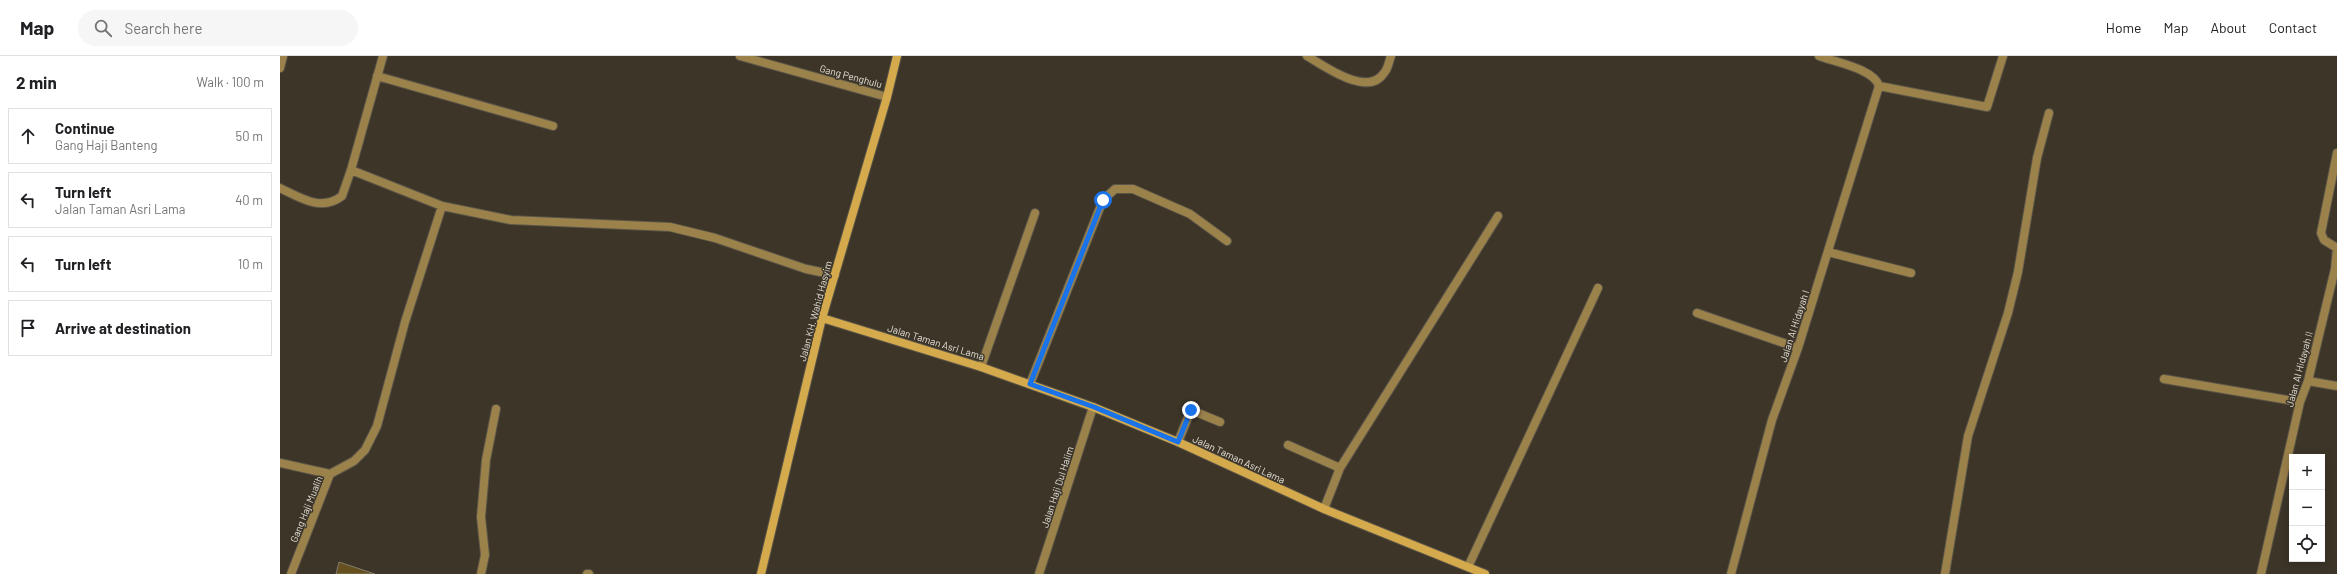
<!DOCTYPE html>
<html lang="en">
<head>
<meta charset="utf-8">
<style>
  :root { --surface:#fff; --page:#f6f6f6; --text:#202124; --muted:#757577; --line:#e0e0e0 }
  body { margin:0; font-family:Barlow,sans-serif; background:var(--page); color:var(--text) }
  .controls { position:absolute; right:12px; bottom:12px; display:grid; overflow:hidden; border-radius:0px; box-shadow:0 2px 10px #0003 }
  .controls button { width:36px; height:36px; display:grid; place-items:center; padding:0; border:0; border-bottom:1px solid var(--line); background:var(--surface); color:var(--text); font:20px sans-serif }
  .stop { position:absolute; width:12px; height:12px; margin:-9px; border:3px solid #1a73e8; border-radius:50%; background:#fff }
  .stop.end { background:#1a73e8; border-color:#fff; box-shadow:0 1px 4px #0008 }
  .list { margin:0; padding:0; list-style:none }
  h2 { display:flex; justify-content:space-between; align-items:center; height:52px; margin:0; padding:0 16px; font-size:17px }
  h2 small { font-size:13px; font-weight:400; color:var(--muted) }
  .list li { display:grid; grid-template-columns:26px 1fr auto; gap:12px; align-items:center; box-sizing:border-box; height:56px; margin:0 8px 8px; padding:0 8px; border:1px solid var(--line); border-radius:0px }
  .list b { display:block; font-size:15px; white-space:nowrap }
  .list p { margin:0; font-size:13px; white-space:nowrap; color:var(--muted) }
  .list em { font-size:13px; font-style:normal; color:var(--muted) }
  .icon { flex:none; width:22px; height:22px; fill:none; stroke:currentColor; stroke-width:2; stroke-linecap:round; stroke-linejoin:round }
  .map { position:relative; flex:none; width:2057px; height:518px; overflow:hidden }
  header { display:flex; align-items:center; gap:24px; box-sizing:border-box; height:56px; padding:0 20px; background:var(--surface); border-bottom:1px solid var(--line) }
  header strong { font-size:19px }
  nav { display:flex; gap:22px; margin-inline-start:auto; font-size:14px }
  .search { width:280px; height:36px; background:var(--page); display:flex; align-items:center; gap:10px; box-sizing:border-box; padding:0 14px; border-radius:22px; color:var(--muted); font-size:15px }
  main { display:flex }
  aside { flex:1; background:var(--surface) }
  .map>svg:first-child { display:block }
  .building { fill:#665020; stroke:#847c6d }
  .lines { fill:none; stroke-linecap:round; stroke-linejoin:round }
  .lane-casing { stroke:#5a5448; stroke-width:10 }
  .street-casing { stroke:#5a5448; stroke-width:10 }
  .secondary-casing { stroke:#5a5448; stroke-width:10 }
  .lane { stroke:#9b814a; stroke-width:8 }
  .street { stroke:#9b814a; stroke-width:8 }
  .secondary { stroke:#d5aa4d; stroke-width:8 }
  .route { stroke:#1a73e8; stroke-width:5 }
  .labels { text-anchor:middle; stroke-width:3; stroke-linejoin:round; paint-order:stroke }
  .street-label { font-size:10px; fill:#e4e0d8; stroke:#3c3528 }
</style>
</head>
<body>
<header>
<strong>Map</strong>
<div class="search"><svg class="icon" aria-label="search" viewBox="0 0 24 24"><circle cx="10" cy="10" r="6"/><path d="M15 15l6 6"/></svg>Search here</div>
<nav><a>Home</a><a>Map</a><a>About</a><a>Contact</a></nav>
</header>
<main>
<aside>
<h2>2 min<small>Walk · 100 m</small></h2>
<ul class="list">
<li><svg class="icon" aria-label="ahead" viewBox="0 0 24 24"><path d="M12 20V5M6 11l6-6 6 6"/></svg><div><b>Continue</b><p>Gang Haji Banteng</p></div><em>50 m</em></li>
<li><svg class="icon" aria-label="left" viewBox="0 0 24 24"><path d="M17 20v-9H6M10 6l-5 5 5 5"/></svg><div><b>Turn left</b><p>Jalan Taman Asri Lama</p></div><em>40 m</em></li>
<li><svg class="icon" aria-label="left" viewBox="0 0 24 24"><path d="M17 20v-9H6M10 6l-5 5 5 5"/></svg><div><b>Turn left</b></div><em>10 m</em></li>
<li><svg class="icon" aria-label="arrive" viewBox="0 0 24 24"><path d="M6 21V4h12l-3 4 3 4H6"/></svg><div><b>Arrive at destination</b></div></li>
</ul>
</aside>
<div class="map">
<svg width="2057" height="518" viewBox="0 0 2057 518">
  <rect width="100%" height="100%" fill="#3c3528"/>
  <path class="building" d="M59 506 95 518H56Z"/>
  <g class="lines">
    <defs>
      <path id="lane" d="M898 386 911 354 940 366
        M1008 389 1060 412
        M1044 453 1060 412 1218 160
        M307 518H309"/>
      <path id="street" d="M460 0 607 41
        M1027 0C1044 10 1088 42 1104 17 1108 13 1109 5 1111 0
        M1539 0C1555 6 1594 13 1599 30
        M0 12 3 0
        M97 20 273 70
        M1599 30 1707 51 1723 0
        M71 114 162 150 231 164 390 171 435 182 526 213 555 219
        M0 132C21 142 41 156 62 140L71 114 103 0
        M1548 196 1631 217
        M1417 257 1518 292
        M701 311 755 157
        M1884 323 2020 346
        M2028 325 2057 330
        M750 328 823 144 835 133H853L910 158 947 185
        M0 407 50 418 74 405 85 394 97 370 125 266 162 150
        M1188 511 1318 232
        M11 518 50 418
        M201 518 205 499 201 461 206 404 216 353
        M759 518 813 351
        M1451 518 1492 364 1518 292 1599 30
        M1665 518 1688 380 1728 257 1738 216 1757 102 1769 57
        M1981 518 2020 346 2028 325 2055 213 2057 192 2044 184 2041 177 2057 97"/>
      <path id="secondary" d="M542 262 701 311 813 351 898 386 1044 453 1205 518
        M481 518 542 262 607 41 617 0"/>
    </defs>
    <use href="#lane" class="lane-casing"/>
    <use href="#street" class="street-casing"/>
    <use href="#secondary" class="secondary-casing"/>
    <use href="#lane" class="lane"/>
    <use href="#street" class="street"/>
    <use href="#secondary" class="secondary"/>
  </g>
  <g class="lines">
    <path class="route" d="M823 144 750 328 814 351 898 386 911 354"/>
  </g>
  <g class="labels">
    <g class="street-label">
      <text transform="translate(571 20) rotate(15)" y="4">Gang Penghulu</text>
      <text transform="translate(535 255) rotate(-75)" y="4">Jalan KH. Wahid Hasyim</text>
      <text transform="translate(1514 270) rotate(-72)" y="4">Jalan Al Hidayah I</text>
      <text transform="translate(656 286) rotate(17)" y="4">Jalan Taman Asri Lama</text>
      <text transform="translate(2019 313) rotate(-75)" y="4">Jalan Al Hidayah II</text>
      <text transform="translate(959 403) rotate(25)" y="4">Jalan Taman Asri Lama</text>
      <text transform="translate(777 431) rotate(-72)" y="4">Jalan Haji Dul Halim</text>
      <text transform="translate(26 453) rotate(-68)" y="4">Gang Haji Mualih</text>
    </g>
  </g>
</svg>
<div class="controls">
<button>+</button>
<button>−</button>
<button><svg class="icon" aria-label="locate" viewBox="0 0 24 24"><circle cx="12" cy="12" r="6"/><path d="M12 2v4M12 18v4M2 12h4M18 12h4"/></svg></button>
</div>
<div class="stop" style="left:823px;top:144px"></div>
<div class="stop end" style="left:911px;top:354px"></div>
</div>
</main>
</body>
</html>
